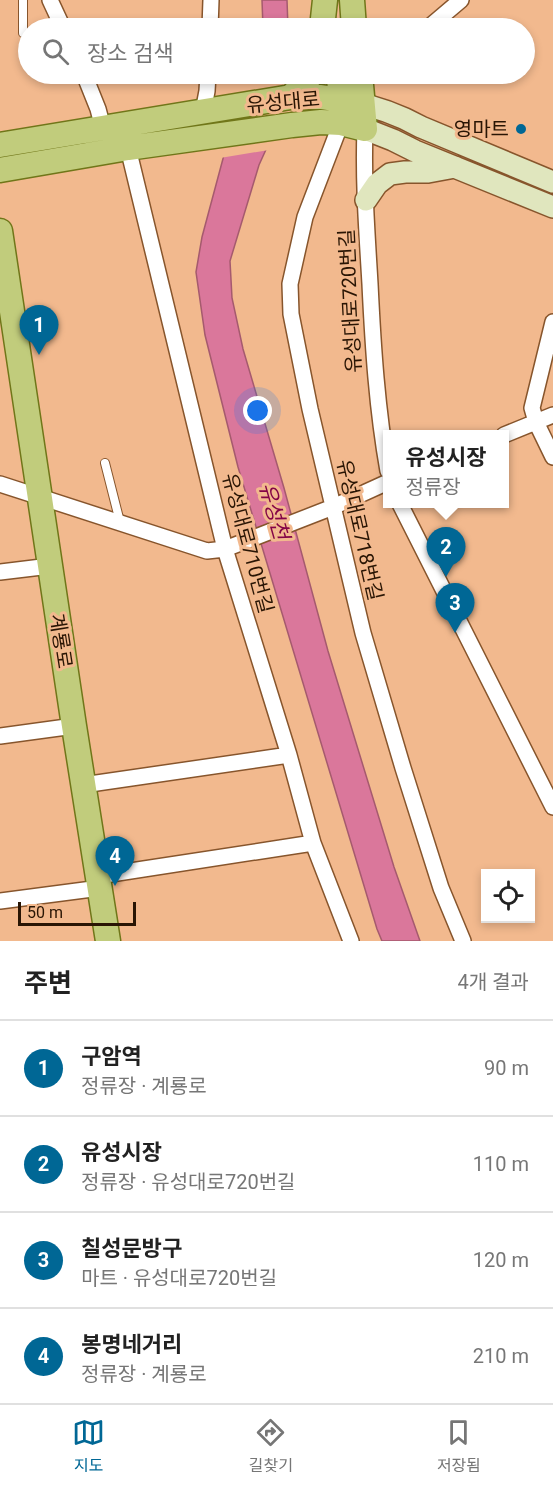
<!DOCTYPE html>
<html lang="ko">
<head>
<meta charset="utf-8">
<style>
  :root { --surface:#fff; --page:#f2f2f2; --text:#222; --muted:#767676; --line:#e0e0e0; --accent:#006795 }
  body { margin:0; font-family:Roboto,"Noto Sans KR",sans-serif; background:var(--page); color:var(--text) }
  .controls { position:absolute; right:18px; bottom:18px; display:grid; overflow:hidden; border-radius:0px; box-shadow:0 3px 9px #0003 }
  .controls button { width:54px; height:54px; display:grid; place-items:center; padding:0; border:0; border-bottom:2px solid var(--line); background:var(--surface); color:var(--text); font:30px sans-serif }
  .scale { position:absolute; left:18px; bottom:15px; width:118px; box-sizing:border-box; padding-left:6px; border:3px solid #291504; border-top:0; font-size:16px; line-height:21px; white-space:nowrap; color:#291504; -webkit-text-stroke:4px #f2b98e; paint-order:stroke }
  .you { position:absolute; left:258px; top:411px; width:21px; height:21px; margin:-15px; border:4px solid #fff; border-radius:50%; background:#1a73e8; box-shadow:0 0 0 9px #1a73e833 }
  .badge { display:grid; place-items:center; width:39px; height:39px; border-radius:50%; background:var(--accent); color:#fff; font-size:20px; font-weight:700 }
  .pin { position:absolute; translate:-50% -50px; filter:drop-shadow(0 2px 3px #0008) }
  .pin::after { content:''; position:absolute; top:32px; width:21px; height:18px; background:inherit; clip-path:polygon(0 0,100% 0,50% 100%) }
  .popup { position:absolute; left:383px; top:430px; width:126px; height:78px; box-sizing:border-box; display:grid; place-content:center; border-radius:0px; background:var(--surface); filter:drop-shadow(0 2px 4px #0005); font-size:20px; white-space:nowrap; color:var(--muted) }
  .popup b { font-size:22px; color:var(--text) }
  .popup::after { content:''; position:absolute; left:50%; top:100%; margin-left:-12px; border:12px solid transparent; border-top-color:var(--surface) }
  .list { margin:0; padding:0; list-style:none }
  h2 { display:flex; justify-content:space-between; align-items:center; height:78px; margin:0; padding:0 24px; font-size:26px }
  h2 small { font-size:20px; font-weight:400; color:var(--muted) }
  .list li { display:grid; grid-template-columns:39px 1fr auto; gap:18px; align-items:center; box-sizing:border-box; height:96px; padding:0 24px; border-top:2px solid var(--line) }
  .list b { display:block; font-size:22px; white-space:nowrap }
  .list p { margin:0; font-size:20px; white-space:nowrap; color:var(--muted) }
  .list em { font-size:20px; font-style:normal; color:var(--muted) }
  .icon { flex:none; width:33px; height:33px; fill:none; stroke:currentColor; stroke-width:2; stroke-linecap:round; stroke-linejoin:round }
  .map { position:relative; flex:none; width:553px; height:941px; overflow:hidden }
  .search { position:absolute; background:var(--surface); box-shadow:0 3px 9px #0003; left:18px; right:18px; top:18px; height:66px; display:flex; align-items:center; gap:15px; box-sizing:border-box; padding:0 21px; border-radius:33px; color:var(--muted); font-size:22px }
  .sheet { height:462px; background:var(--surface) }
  nav { display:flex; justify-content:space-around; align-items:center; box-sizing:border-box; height:84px; border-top:2px solid var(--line); background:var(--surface); font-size:16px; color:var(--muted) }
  nav a { display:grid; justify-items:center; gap:3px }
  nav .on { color:var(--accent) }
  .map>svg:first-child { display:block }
  .water { fill:#da779b; stroke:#a55a6e; stroke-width:1.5 }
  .pier { fill:#f2b98e }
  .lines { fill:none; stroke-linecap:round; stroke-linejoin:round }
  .lane-casing { stroke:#87552c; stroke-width:10 }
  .street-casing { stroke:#87552c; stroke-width:18 }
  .secondary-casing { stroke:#87552c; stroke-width:24 }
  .primary-casing { stroke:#707619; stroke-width:27 }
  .lane { stroke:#fff; stroke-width:8 }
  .street { stroke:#fff; stroke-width:15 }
  .secondary { stroke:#e0e6be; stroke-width:21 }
  .primary { stroke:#c1cc7c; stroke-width:24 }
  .poi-dot { fill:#006795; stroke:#f2b98e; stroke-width:2 }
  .labels { text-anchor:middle; stroke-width:6; stroke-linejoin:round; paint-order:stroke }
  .street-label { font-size:20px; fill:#291504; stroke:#f2b98e }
  .poi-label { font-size:20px; fill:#291504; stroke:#f2b98e; text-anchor:end }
  .water-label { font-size:21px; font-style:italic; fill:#840547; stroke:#f2b98e }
</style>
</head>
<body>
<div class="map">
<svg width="553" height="941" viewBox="0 0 553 941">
  <rect width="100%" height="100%" fill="#f2b98e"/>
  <path class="water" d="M262 0H287L288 28H263Z
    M257 74H288L278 123 259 165 230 261 232 298 243 349 284 488 328 651 394 867 420 941H382L377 929 238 467 205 335 196 272 202 237 228 140Z"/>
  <path class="pier" d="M275 74H291L280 124 269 150 220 158 225 139 252 79 273 75Z"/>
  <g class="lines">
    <defs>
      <path id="lane" d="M23 33V0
        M105 463 120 522"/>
      <path id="street" d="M50 0 63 28
        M210 28 211 0
        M428 28 461 0
        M84 74 98 109 103 128
        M203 112 207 91 208 74
        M341 123 305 217 290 284 291 314 310 409 363 633 403 768 441 888 463 941
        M365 129C363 181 367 233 370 284 373 347 377 409 388 471
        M128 148 225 549 289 755 313 843 351 941
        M553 322 532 408 536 422 553 457
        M504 435 553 415
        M0 484 207 551 225 549 333 507 388 482
        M400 504 553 807
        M0 572 50 566
        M0 736 74 726
        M83 785 289 755
        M98 876 313 843
        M0 901 100 888"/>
      <path id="secondary" d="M348 101C374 106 398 114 421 127L553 182
        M365 129 393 140 415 151 553 207
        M366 200 377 184 390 174 405 172H428L455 167"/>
      <path id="primary" d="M352 0 354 28
        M322 28 325 0
        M339 74 341 113
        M291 97 308 79 311 74
        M0 145 291 97H321L340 100
        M0 170 128 148 292 125 321 122 341 123 365 129 360 74
        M0 231 74 726 108 941"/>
    </defs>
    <use href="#lane" class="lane-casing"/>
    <use href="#street" class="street-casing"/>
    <use href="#secondary" class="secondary-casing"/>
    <use href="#primary" class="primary-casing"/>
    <use href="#lane" class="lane"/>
    <use href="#street" class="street"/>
    <use href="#secondary" class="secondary"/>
    <use href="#primary" class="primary"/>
  </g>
  <circle class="poi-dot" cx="521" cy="129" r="6"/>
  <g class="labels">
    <g class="street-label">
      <text transform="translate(283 102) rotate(-5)" y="7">유성대로</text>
      <text transform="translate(350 301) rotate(-93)" y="7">유성대로720번길</text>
      <text transform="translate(360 530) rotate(77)" y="7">유성대로718번길</text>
      <text transform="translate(248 543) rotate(75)" y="7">유성대로710번길</text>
      <text transform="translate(61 641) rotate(81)" y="7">계룡로</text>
    </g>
    <g class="poi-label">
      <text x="509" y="136">영마트</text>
    </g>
    <g class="water-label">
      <text transform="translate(274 511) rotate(74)" y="7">유성천</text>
    </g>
  </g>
</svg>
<div class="controls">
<button><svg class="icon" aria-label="locate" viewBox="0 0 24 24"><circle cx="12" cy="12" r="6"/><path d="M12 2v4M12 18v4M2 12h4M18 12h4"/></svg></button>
</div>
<div class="scale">50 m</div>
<div class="you"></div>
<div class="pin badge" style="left:39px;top:355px">1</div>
<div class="pin badge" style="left:446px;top:577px">2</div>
<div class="popup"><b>유성시장</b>정류장</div>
<div class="pin badge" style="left:455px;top:633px">3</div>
<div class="pin badge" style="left:115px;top:886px">4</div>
<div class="search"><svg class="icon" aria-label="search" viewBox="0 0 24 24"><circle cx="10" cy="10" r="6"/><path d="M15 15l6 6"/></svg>장소 검색</div>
</div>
<section class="sheet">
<h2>주변<small>4개 결과</small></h2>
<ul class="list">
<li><span class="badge">1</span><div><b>구암역</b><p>정류장 · 계룡로</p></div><em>90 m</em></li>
<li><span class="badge">2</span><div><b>유성시장</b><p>정류장 · 유성대로720번길</p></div><em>110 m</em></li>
<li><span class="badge">3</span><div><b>칠성문방구</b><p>마트 · 유성대로720번길</p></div><em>120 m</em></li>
<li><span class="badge">4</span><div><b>봉명네거리</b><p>정류장 · 계룡로</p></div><em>210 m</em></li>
</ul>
</section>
<nav>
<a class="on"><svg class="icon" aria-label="map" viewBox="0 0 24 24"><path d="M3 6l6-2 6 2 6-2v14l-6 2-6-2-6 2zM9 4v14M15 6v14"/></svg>지도</a>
<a><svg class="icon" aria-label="directions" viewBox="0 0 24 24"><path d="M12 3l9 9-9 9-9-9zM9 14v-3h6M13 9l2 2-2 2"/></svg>길찾기</a>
<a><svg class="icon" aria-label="saved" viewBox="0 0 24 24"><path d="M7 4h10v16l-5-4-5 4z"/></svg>저장됨</a>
</nav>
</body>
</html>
